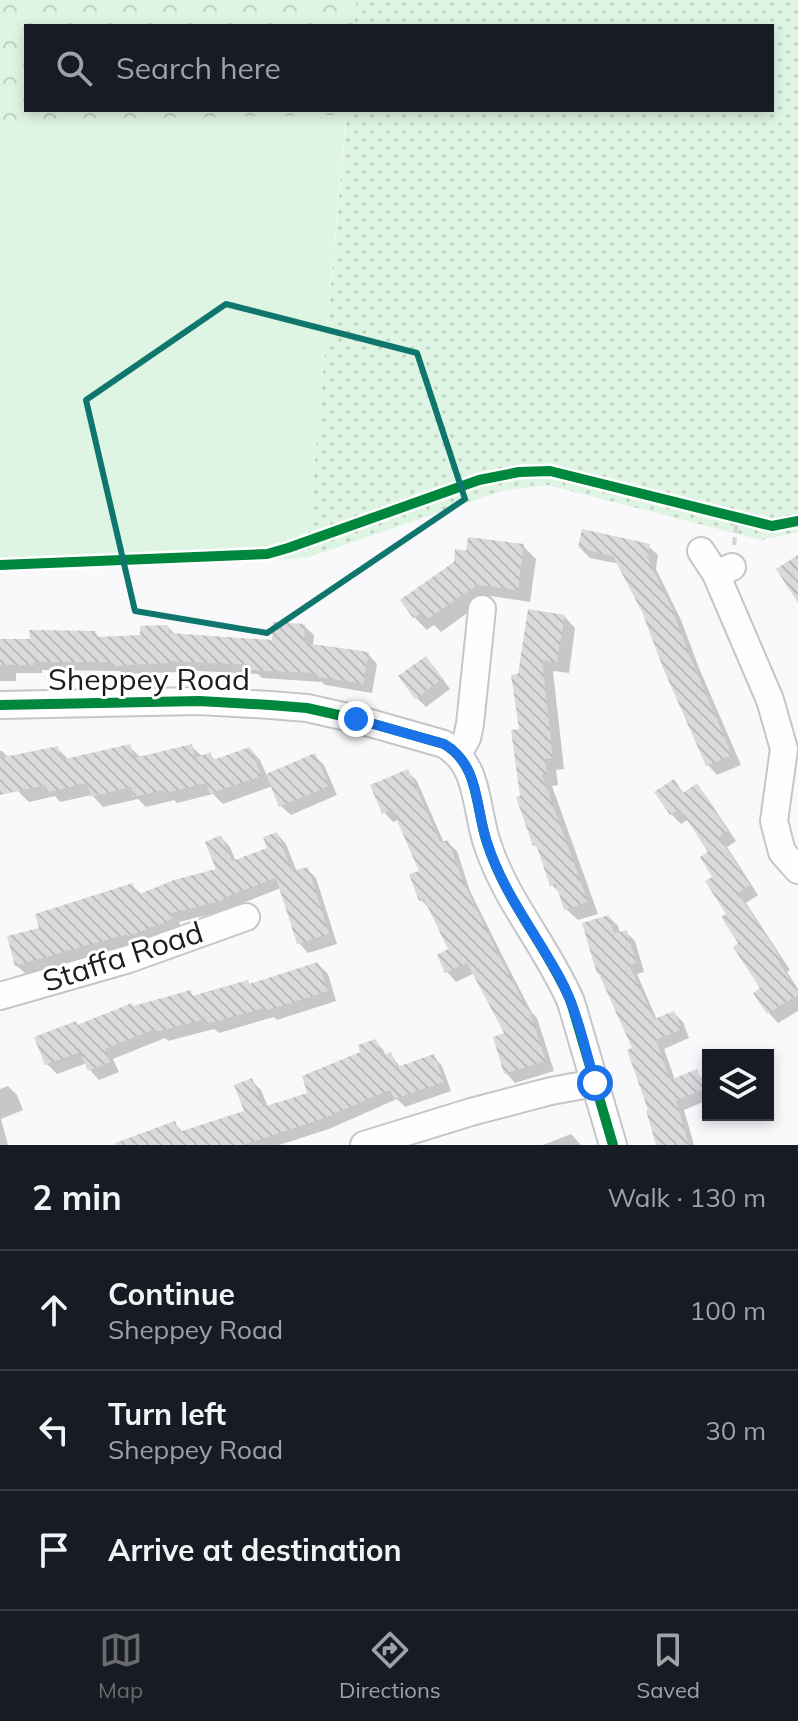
<!DOCTYPE html>
<html lang="en">
<head>
<meta charset="utf-8">
<style>
  :root { --surface:#171b24; --page:#242831; --text:#f1f3f6; --muted:#9ea1a6; --line:#363941; --accent:#6a696b }
  body { margin:0; font-family:Mulish,sans-serif; background:var(--page); color:var(--text) }
  .controls { position:absolute; right:24px; bottom:24px; display:grid; overflow:hidden; border-radius:0px; box-shadow:0 4px 12px #0003 }
  .controls button { width:72px; height:72px; display:grid; place-items:center; padding:0; border:0; border-bottom:2px solid var(--line); background:var(--surface); color:var(--text); font:40px sans-serif }
  .stop { position:absolute; width:24px; height:24px; margin:-18px; border:6px solid #1a73e8; border-radius:50%; background:#fff }
  .stop.end { background:#1a73e8; border-color:#fff; box-shadow:0 2px 8px #0008 }
  .list { margin:0; padding:0; list-style:none }
  h2 { display:flex; justify-content:space-between; align-items:center; height:104px; margin:0; padding:0 32px; font-size:34px }
  h2 small { font-size:26px; font-weight:400; color:var(--muted) }
  .list li { display:grid; grid-template-columns:52px 1fr auto; gap:24px; align-items:center; box-sizing:border-box; height:120px; padding:0 32px; border-top:2px solid var(--line) }
  .list b { display:block; font-size:30px; white-space:nowrap }
  .list p { margin:0; font-size:26px; white-space:nowrap; color:var(--muted) }
  .list em { font-size:26px; font-style:normal; color:var(--muted) }
  .icon { flex:none; width:44px; height:44px; fill:none; stroke:currentColor; stroke-width:2; stroke-linecap:round; stroke-linejoin:round }
  .map { position:relative; flex:none; width:798px; height:1145px; overflow:hidden }
  .search { position:absolute; background:var(--surface); box-shadow:0 4px 12px #0003; left:24px; right:24px; top:24px; height:88px; display:flex; align-items:center; gap:20px; box-sizing:border-box; padding:0 28px; border-radius:0px; color:var(--muted); font-size:30px }
  .sheet { height:464px; background:var(--surface) }
  nav { display:flex; justify-content:space-around; align-items:center; box-sizing:border-box; height:112px; border-top:2px solid var(--line); background:var(--surface); font-size:22px; color:var(--muted) }
  nav a { display:grid; justify-items:center; gap:4px }
  nav .on { color:var(--accent) }
  .map>svg:first-child { display:block }
  .grass { fill:url(#grass-dots) }
  .forest { fill:url(#forest-crowns) }
  .park { fill:#dff5e3 }
  .shadow { fill:#0003 }
  .building { fill:url(#building-back-hatch) }
  .lines { fill:none; stroke-linecap:round; stroke-linejoin:round }
  .minor-casing { stroke:#c6c6c8; stroke-width:30 }
  .path { stroke:#d5d5d6; stroke-width:4; stroke-dasharray:8 4; stroke-linecap:butt }
  .minor { stroke:#fefefe; stroke-width:26 }
  .cycleway-casing { stroke:#fff; stroke-width:15 }
  .cycleway { stroke:#00873e; stroke-width:10 }
  .route { stroke:#1a73e8; stroke-width:10 }
  .marked { fill:none; stroke:#0f766e; stroke-width:6; stroke-linejoin:round }
  .labels { text-anchor:middle; stroke-width:6; stroke-linejoin:round; paint-order:stroke }
  .street-label { font-size:30px; fill:#1d1c1e; stroke:#fff }
</style>
</head>
<body>
<div class="map">
<svg width="798" height="1145" viewBox="0 0 798 1145">
  <defs>
    <pattern id="grass-dots" width="8" height="8" patternUnits="userSpaceOnUse" patternTransform="scale(2)"><rect width="8" height="8" fill="#dff5e3"/><path d="M2 2h.1M6 6h.1" fill="none" stroke="#bfd1c2" stroke-width="1.8" stroke-linecap="round"/></pattern>
    <pattern id="forest-crowns" width="20" height="18" patternUnits="userSpaceOnUse" patternTransform="scale(2)"><rect width="20" height="18" fill="#dff5e3"/><path d="M2 6a3 3 0 1 1 6 0M12 15a3 3 0 1 1 6 0" fill="none" stroke="#bfd1c2"/></pattern>
    <pattern id="building-back-hatch" width="6" height="6" patternUnits="userSpaceOnUse" patternTransform="scale(2)"><rect width="6" height="6" fill="#dadadc"/><path d="M-1 5l2 2M0 0l6 6M5-1l2 2" fill="none" stroke="#bbbabc"/></pattern>
  </defs>
  <rect width="100%" height="100%" fill="#f9f8fb"/>
  <path class="grass" d="M356 0H798V532L761 540 548 485 502 491 306 558 347 110H772V26H354Z"/>
  <path class="forest" d="M0 0H356L354 26H26V110H347L346 115 0 120Z"/>
  <path class="park" d="M346 115 306 558 0 572V120Z"/>
  <path class="shadow" d="M523 546 536 559 530 602 491 596 441 632 434 625 427 630 414 617 467 553Z
    M648 546 658 555 656 569 681 620 699 668 741 765 717 775 708 765 643 611 620 564 590 558 580 548Z
    M564 616 575 628 569 673 553 671 564 769 556 770 558 785 552 786 598 914 578 920 566 909 561 894 552 885 540 850 535 845 522 797 520 676Z
    M304 626 314 635 313 646 368 654 377 664 372 693 325 685 322 682 262 678 258 674 179 670V672L124 674 120 671 42 670V673H16V681H0V641H32L95 633 101 639 142 637 168 627 176 635 274 642Z
    M426 659 435 668 450 689 426 707 416 697Z
    M129 746 140 757 191 746 203 757 210 755 216 761 250 749 260 760 267 776 315 756 324 765 337 795 291 815 281 806 273 786 223 804 213 794 177 803 174 800 146 807 138 799 103 807 92 795 60 802 55 796 29 802 18 791 0 794V751H2L9 758 57 748 68 759Z
    M407 771 417 781 444 843 447 842 457 851 470 891 505 961 532 1013 537 1018 554 1071 515 1083 506 1073 507 1034 475 973 456 982 447 972 439 956 451 950 430 909 421 900V872L398 820 393 822 384 812Z
    M673 782 685 794 697 786 706 796 736 841 727 847 758 895 746 903 790 970 787 972 798 989V1011L778 1023 769 1013 756 993 763 989 741 944 714 877 711 853 689 819 681 824 671 814Z
    M277 834 286 844 297 872 307 869 316 878 337 944 308 953 299 943 281 888 232 907V909L179 922 181 929 137 943 26 974 16 965 42 929 133 886 142 895 219 870 221 837 230 847 236 862 269 849Z
    M609 917 618 926 620 934 626 932 635 941 644 972 637 974 657 1020 674 1013 683 1022 689 1038 664 1049 675 1080 696 1072 705 1081 708 1087V1100L684 1110 694 1145H658L635 1049Z
    M318 964 328 974 336 1001 277 1020 274 1017 219 1033 214 1029 168 1041 165 1038 113 1059 119 1072 99 1080 90 1070 87 1063 57 1074 47 1064 75 1023 79 1027 134 1008 190 993 195 997 248 982 251 986Z
    M375 1041 384 1051 386 1056 391 1055 401 1068 433 1056 442 1066 451 1091 405 1107 397 1099 329 1129 279 1145H128L174 1123 184 1133 247 1112 252 1081 261 1090 268 1107 310 1094Z
    M8 1086 17 1095 23 1110 1 1119 8 1145H0V1089Z
    M571 1134 581 1145H543Z"/>
  <path class="building" d="M582 529 650 544 647 557 672 609 690 657 732 755 706 766 663 668 642 612 613 556 578 548Z
    M468 537 524 544 518 590 477 585 426 620 421 613 413 618 400 600 454 562 455 549 466 551Z
    M798 555V603L776 569Z
    M528 609 565 615 557 663 542 660 553 758 545 759 547 774 542 775 588 902 564 910 556 884 550 886 536 844 533 846 516 797 520 796 511 730 519 729 511 675 518 674Z
    M273 622 305 624 304 643 369 652 363 684 313 676 314 673 251 670V665L170 661V663L113 666 112 662H34V665H0V639H30L29 630 96 631V637L140 635V626L168 625 169 633 272 640Z
    M426 656 442 679 415 699 398 676Z
    M130 744 134 758 192 744 195 758 211 752 213 760 250 747 261 776 210 794 206 783 165 793 164 790 133 797 131 787 91 797 87 783 48 792 46 785 0 795V758L58 746 61 760Z
    M315 753 329 786 279 807 266 774Z
    M408 769 440 842 448 840 462 879 496 950 526 1007H528L546 1061 504 1074 493 1037 504 1033 467 963 445 973 437 955 448 949 424 899 419 901 409 874 419 871 392 809 382 814 370 785Z
    M674 779 683 793 697 783 728 831 719 837 750 885 738 893 782 960 779 962 798 992V995L767 1014 753 993 760 988 733 947 738 943 721 917 726 914 705 881 712 877 700 857 708 852 680 809 670 815 654 792Z
    M277 832 292 871 308 867 329 934 297 944 276 878 224 898V900L171 913 173 919 128 936 127 934 15 966 7 936 39 928 35 914 133 883 137 895 174 880 216 869 205 842 221 835 232 861 267 848 263 837Z
    M609 915 614 933 627 930 636 963 629 965 654 1019 674 1011 682 1029 656 1040 670 1080 697 1069 705 1089 676 1101 689 1145H656L646 1110H648L627 1050 632 1048 599 974H597L582 923Z
    M318 962 328 991 265 1011 264 1008 207 1024 206 1019 156 1032 155 1029 105 1049 110 1062 88 1071 80 1052 45 1065 34 1037 76 1021 77 1025 132 1003 133 1006 191 990 192 996 248 980 249 984Z
    M376 1039 381 1056 391 1052 397 1067 434 1054 444 1082 394 1099 390 1090 319 1120 243 1145H115V1143L175 1121 179 1132 244 1111 234 1085 252 1078 263 1107 307 1093 302 1076 360 1052 358 1045Z"/>
  <g class="lines">
    <defs>
      <path id="minor" d="M701 551 716 574
        M732 567 716 574 770 700 784 749 774 821 782 852 798 870
        M0 705 199 701 270 705 307 708 356 719 444 744C480 765 475 808 487 843 506 902 547 946 571 1002L613 1145
        M458 754 467 738 470 724 482 609
        M0 996 129 959 246 917
        M364 1145 471 1112 551 1091 595 1083"/>
    </defs>
    <use href="#minor" class="minor-casing"/>
    <path class="path" d="M734 545 737 518"/>
    <use href="#minor" class="minor"/>
    <defs>
      <path id="cycleway" d="M0 565 267 554 288 548 479 480 519 472 550 471 772 526 798 521
        M0 705 199 701 270 705 307 708 356 719 444 744C480 765 475 808 487 843 506 902 547 946 571 1002L613 1145"/>
    </defs>
    <use href="#cycleway" class="cycleway-casing"/>
    <use href="#cycleway" class="cycleway"/>
  </g>
  <g class="lines">
    <path class="route" d="M356 719 444 744C480 765 475 807 487 842 503 893 535 932 560 978 577 1010 585 1048 595 1083"/>
  </g>
  <path class="marked" d="M226 304 417 353 465 499 267 633 135 611 86 400Z"/>
  <g class="labels">
    <g class="street-label">
      <text x="149" y="690">Sheppey Road</text>
      <text transform="translate(123 957) rotate(-18)" y="10">Staffa Road</text>
    </g>
  </g>
</svg>
<div class="controls">
<button><svg class="icon" aria-label="layers" viewBox="0 0 24 24"><path d="M12 4l9 5-9 5-9-5zM3 14l9 5 9-5"/></svg></button>
</div>
<div class="stop" style="left:595px;top:1083px"></div>
<div class="stop end" style="left:356px;top:719px"></div>
<div class="search"><svg class="icon" aria-label="search" viewBox="0 0 24 24"><circle cx="10" cy="10" r="6"/><path d="M15 15l6 6"/></svg>Search here</div>
</div>
<section class="sheet">
<h2>2 min<small>Walk · 130 m</small></h2>
<ul class="list">
<li><svg class="icon" aria-label="ahead" viewBox="0 0 24 24"><path d="M12 20V5M6 11l6-6 6 6"/></svg><div><b>Continue</b><p>Sheppey Road</p></div><em>100 m</em></li>
<li><svg class="icon" aria-label="left" viewBox="0 0 24 24"><path d="M17 20v-9H6M10 6l-5 5 5 5"/></svg><div><b>Turn left</b><p>Sheppey Road</p></div><em>30 m</em></li>
<li><svg class="icon" aria-label="arrive" viewBox="0 0 24 24"><path d="M6 21V4h12l-3 4 3 4H6"/></svg><div><b>Arrive at destination</b></div></li>
</ul>
</section>
<nav>
<a class="on"><svg class="icon" aria-label="map" viewBox="0 0 24 24"><path d="M3 6l6-2 6 2 6-2v14l-6 2-6-2-6 2zM9 4v14M15 6v14"/></svg>Map</a>
<a><svg class="icon" aria-label="directions" viewBox="0 0 24 24"><path d="M12 3l9 9-9 9-9-9zM9 14v-3h6M13 9l2 2-2 2"/></svg>Directions</a>
<a><svg class="icon" aria-label="saved" viewBox="0 0 24 24"><path d="M7 4h10v16l-5-4-5 4z"/></svg>Saved</a>
</nav>
</body>
</html>
